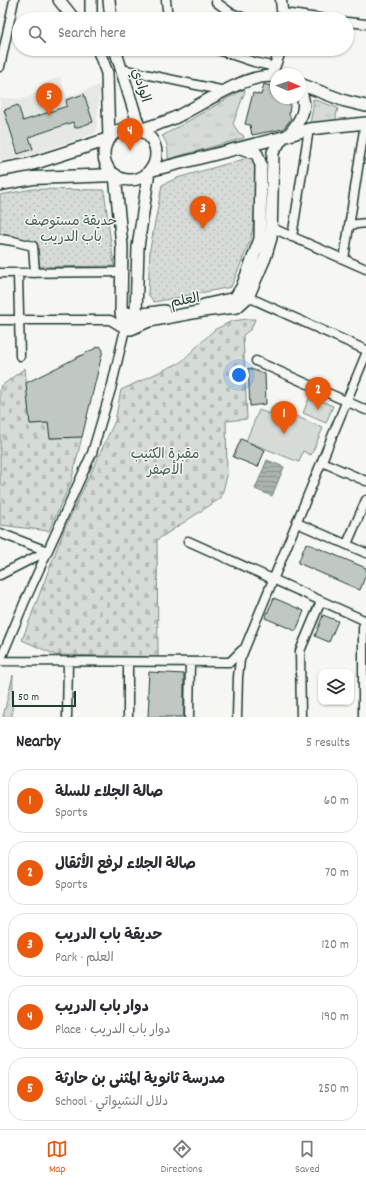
<!DOCTYPE html>
<html lang="en">
<head>
<meta charset="utf-8">
<style>
  :root { --surface:#fff; --page:#f2f2f3; --text:#2b2b33; --muted:#7c7c81; --line:#e1e1e2; --accent:#ea580c }
  body { margin:0; font-family:Dekko,"Playpen Sans Arabic",sans-serif; background:var(--page); color:var(--text) }
  .controls { position:absolute; right:12px; bottom:12px; display:grid; overflow:hidden; border-radius:8px; box-shadow:0 1px 3px #0004 }
  .controls button { width:36px; height:36px; display:grid; place-items:center; padding:0; border:0; border-bottom:1px solid var(--line); background:var(--surface); color:var(--text); font:20px sans-serif }
  .compass { position:absolute; left:270px; top:68px; width:36px; height:36px; border-radius:50%; background:var(--surface); box-shadow:0 1px 3px #0004; rotate:92deg }
  .scale { position:absolute; left:12px; bottom:10px; width:64px; box-sizing:border-box; padding-left:4px; border:2px solid #1f3d34; border-top:0; font-size:11px; line-height:14px; white-space:nowrap; color:#1f3d34; -webkit-text-stroke:3px #f6f6f2; paint-order:stroke }
  .you { position:absolute; left:239px; top:375px; width:14px; height:14px; margin:-10px; border:3px solid #fff; border-radius:50%; background:#1a73e8; box-shadow:0 0 0 6px #1a73e833 }
  .badge { display:grid; place-items:center; width:26px; height:26px; border-radius:50%; background:var(--accent); color:#fff; font-size:13px; font-weight:700 }
  .pin { position:absolute; translate:-50% -33px; filter:drop-shadow(0 1px 2px #0008) }
  .pin::after { content:''; position:absolute; top:21px; width:14px; height:12px; background:inherit; clip-path:polygon(0 0,100% 0,50% 100%) }
  .list { margin:0; padding:0; list-style:none }
  h2 { display:flex; justify-content:space-between; align-items:center; height:52px; margin:0; padding:0 16px; font-size:17px }
  h2 small { font-size:13px; font-weight:400; color:var(--muted) }
  .list li { display:grid; grid-template-columns:26px 1fr auto; gap:12px; align-items:center; box-sizing:border-box; height:64px; margin:0 8px 8px; padding:0 8px; border:1px solid var(--line); border-radius:16px }
  .list b { display:block; font-size:15px; white-space:nowrap }
  .list p { margin:0; font-size:13px; white-space:nowrap; color:var(--muted) }
  .list em { font-size:13px; font-style:normal; color:var(--muted) }
  .icon { flex:none; width:22px; height:22px; fill:none; stroke:currentColor; stroke-width:2; stroke-linecap:round; stroke-linejoin:round }
  .map { position:relative; flex:none; width:366px; height:717px; overflow:hidden }
  .search { position:absolute; background:var(--surface); box-shadow:0 1px 3px #0004; left:12px; right:12px; top:12px; height:44px; display:flex; align-items:center; gap:10px; box-sizing:border-box; padding:0 14px; border-radius:22px; color:var(--muted); font-size:15px }
  .sheet { height:412px; background:var(--surface) }
  nav { display:flex; justify-content:space-around; align-items:center; box-sizing:border-box; height:56px; border-top:1px solid var(--line); background:var(--surface); font-size:11px; color:var(--muted) }
  nav a { display:grid; justify-items:center; gap:2px }
  nav .on { color:var(--accent) }
  .map>svg:first-child { display:block }
  .built { fill:#e6e8e4 }
  .grass { fill:url(#grass-tufts); stroke:#7a8c85 }
  .cemetery { fill:url(#cemetery-stones); stroke:#7a8c85 }
  .park { fill:url(#park-dots); stroke:#7a8c85 }
  .garden { fill:#d6dbd6; stroke:#7a8c85 }
  .water { fill:url(#water-rules); stroke:#72847d }
  .building { fill:#c1c8c3; stroke:#1f3d34 }
  .lines { fill:none; stroke-linecap:round; stroke-linejoin:round }
  .minor-casing { stroke:#1f3d34; stroke-width:11 }
  .tertiary-casing { stroke:#1f3d34; stroke-width:13 }
  .secondary-casing { stroke:#1f3d34; stroke-width:14 }
  .primary-casing { stroke:#1f3d34; stroke-width:15 }
  .minor { stroke:#f6f6f2; stroke-width:8 }
  .tertiary { stroke:#f6f6f2; stroke-width:10 }
  .secondary { stroke:#f6f6f2; stroke-width:11 }
  .primary { stroke:#f6f6f2; stroke-width:12 }
  .labels { text-anchor:middle; stroke-width:3; stroke-linejoin:round; paint-order:stroke }
  .street-label { font-size:14px; fill:#1f3d34; stroke:#f6f6f2 }
  .park-label { font-size:14px; fill:#445d54; stroke:#f6f6f2 }
</style>
</head>
<body>
<div class="map">
<svg width="366" height="717" viewBox="0 0 366 717">
  <defs>
    <pattern id="grass-tufts" width="24" height="20" patternUnits="userSpaceOnUse"><rect width="24" height="20" fill="#d6dbd6"/><path d="M3 7l-1-3M5 7V3M7 7l1-3M15 17l-1-3M17 17v-4M19 17l1-3" fill="none" stroke="#b7bdb8"/></pattern>
    <pattern id="cemetery-stones" width="16" height="16" patternUnits="userSpaceOnUse"><rect width="16" height="16" fill="#d6dbd6"/><path d="M2 7V4a2 2 0 0 1 4 0v3zM10 15v-3a2 2 0 0 1 4 0v3z" fill="#b7bdb8"/></pattern>
    <pattern id="park-dots" width="8" height="8" patternUnits="userSpaceOnUse"><rect width="8" height="8" fill="#d6dbd6"/><path d="M2 2h.1M6 6h.1" fill="none" stroke="#b7bdb8" stroke-width="1.8" stroke-linecap="round"/></pattern>
    <pattern id="water-rules" width="6" height="5" patternUnits="userSpaceOnUse"><rect width="6" height="5" fill="#aab3ae"/><path d="M0 2.5h6" fill="none" stroke="#8a938e"/></pattern>
  </defs>
  <rect width="100%" height="100%" fill="#f6f6f2"/>
  <filter id="ink" filterUnits="userSpaceOnUse"><feTurbulence type="fractalNoise" baseFrequency=".025" numOctaves="2"/><feDisplacementMap in="SourceGraphic" scale="8" xChannelSelector="R" yChannelSelector="G"/><feConvolveMatrix kernelMatrix="1 2 1 2 8 2 1 2 1" color-interpolation-filters="sRGB"/></filter>
  <g filter="url(#ink)">
    <path class="built" d="M60 77 67 97 100 85 96 133 23 158 0 160V98L22 99 42 91V84Z"/>
    <path class="grass" d="M244 89 245 91 233 124 239 133 243 135 244 138 168 159C168 149 168 143 162 136Z
      M313 99 338 108 336 116 337 121 310 123 313 108Z
      M13 675 12 717H3Z"/>
    <path class="cemetery" d="M248 319H255L251 329 243 335 247 419 226 421 227 476 221 498 157 540 158 657 56 655 22 640 64 530 115 421 121 390 181 362 214 330 232 321Z
      M25 368 30 424 48 423 50 438 82 437 71 482 49 531 0 525V387Z"/>
    <path class="park" d="M251 157 256 162 254 220 251 239 231 287 154 302 148 294 150 249 162 185 177 178Z
      M33 189 104 190 114 266 40 267 36 242 0 236V195Z"/>
    <path class="garden" d="M310 396 333 406 326 423 303 413Z
      M273 406 323 428 311 455 303 451 299 462 246 441 259 410 269 414Z"/>
    <path class="water" d="M267 460 284 467 272 496 255 489Z"/>
    <path class="building" d="M264 84 276 88V98H291L289 114 291 119 283 129 252 135 250 125 245 124 253 93 261 95Z
      M84 94 93 122 75 128 73 122 29 137 33 149 18 154 4 110 18 105 23 121 67 106 66 100Z
      M100 346 103 350 82 437 50 438 48 423 30 424 26 383Z
      M248 368 265 374 266 404 250 406Z
      M241 439 265 450 258 467 233 457Z
      M306 543 366 568V574L360 590 298 563Z
      M274 598 304 611 296 631 265 618Z
      M323 615 338 621 329 642 315 636Z
      M149 672 184 674V717H148L149 698H148V689Z"/>
    <g class="lines">
      <defs>
        <path id="minor" d="M166 0 168 19
          M216 0V2L231 13 247 19
          M283 13 326 19
          M347 22 366 24
          M215 49 254 62 275 67
          M0 67 14 0
          M121 69 225 91
          M349 225 366 223
          M270 227 366 269
          M292 237 309 129
          M0 239 13 241 33 246 35 273
          M344 259 365 123
          M0 273 121 272
          M18 274 20 356
          M248 297 366 350
          M0 320H110L125 329 111 389 92 453 25 601 0 661
          M256 361 366 410
          M322 462 366 481
          M297 523 366 553
          M0 533 47 551
          M188 541 366 621
          M347 544 366 500
          M0 575 47 551
          M0 661 230 662 242 650
          M128 662V717
          M67 717 68 662
          M189 717 190 662
          M237 717 238 677 240 660 366 354
          M301 717 300 651 321 601
          M363 717V628L365 620"/>
        <path id="tertiary" d="M281 0 283 19
          M271 76 281 49"/>
        <path id="secondary" d="M59 0 74 19
          M91 0V19
          M109 0 111 19
          M98 49 107 73 109 139
          M115 49 140 130C151 126 162 123 172 119 197 108 250 70 276 77
          M300 84 345 101 366 106
          M104 154a26 26 0 1 1 52 0a26 26 0 1 1-52 0Z
          M289 134C300 121 309 108 300 91
          M115 175 122 246 121 312 122 319
          M204 305 235 298 242 287 260 239 261 165 257 154 241 148
          M121 312 136 315 164 311
          M125 329 136 315 138 247 149 171 283 137 309 129 366 123
          M125 329H131L149 321 203 311 237 307 248 297 265 258 271 238 273 152 283 137"/>
        <path id="primary" d="M0 170 28 165 109 139
          M0 184 33 178 115 175"/>
      </defs>
      <use href="#minor" class="minor-casing"/>
      <use href="#tertiary" class="tertiary-casing"/>
      <use href="#secondary" class="secondary-casing"/>
      <use href="#primary" class="primary-casing"/>
      <use href="#minor" class="minor"/>
      <use href="#tertiary" class="tertiary"/>
      <use href="#secondary" class="secondary"/>
      <use href="#primary" class="primary"/>
    </g>
  </g>
  <g class="labels">
    <g class="street-label">
      <text transform="translate(142 85) rotate(72)" y="5">الوادي</text>
      <text transform="translate(185 299) rotate(-10)" y="5">العلم</text>
    </g>
    <g class="park-label">
      <text x="71" y="225">حديقة مستوصف<tspan x="71" dy="16">باب الدريب</tspan></text>
      <text x="165" y="458">مقبرة الكثيب<tspan x="165" dy="16">الأصفر</tspan></text>
    </g>
  </g>
</svg>
<div class="controls">
<button><svg class="icon" aria-label="layers" viewBox="0 0 24 24"><path d="M12 4l9 5-9 5-9-5zM3 14l9 5 9-5"/></svg></button>
</div>
<svg class="compass" viewBox="-18 -18 36 36"><path d="M0-13l5 13h-10z" fill="#e53935"/><path d="M0 13l5-13h-10z" fill="#7c7c81"/></svg>
<div class="scale">50 m</div>
<div class="you"></div>
<div class="pin badge" style="left:284px;top:434px">1</div>
<div class="pin badge" style="left:318px;top:410px">2</div>
<div class="pin badge" style="left:203px;top:229px">3</div>
<div class="pin badge" style="left:130px;top:151px">4</div>
<div class="pin badge" style="left:49px;top:116px">5</div>
<div class="search"><svg class="icon" aria-label="search" viewBox="0 0 24 24"><circle cx="10" cy="10" r="6"/><path d="M15 15l6 6"/></svg>Search here</div>
</div>
<section class="sheet">
<h2>Nearby<small>5 results</small></h2>
<ul class="list">
<li><span class="badge">1</span><div><b>صالة الجلاء للسلة</b><p>Sports</p></div><em>60 m</em></li>
<li><span class="badge">2</span><div><b>صالة الجلاء لرفع الأثقال</b><p>Sports</p></div><em>70 m</em></li>
<li><span class="badge">3</span><div><b>حديقة باب الدريب</b><p>Park · العلم</p></div><em>120 m</em></li>
<li><span class="badge">4</span><div><b>دوار باب الدريب</b><p>Place · دوار باب الدريب</p></div><em>190 m</em></li>
<li><span class="badge">5</span><div><b>مدرسة ثانوية المثنى بن حارثة</b><p>School · دلال النشيواتي</p></div><em>250 m</em></li>
</ul>
</section>
<nav>
<a class="on"><svg class="icon" aria-label="map" viewBox="0 0 24 24"><path d="M3 6l6-2 6 2 6-2v14l-6 2-6-2-6 2zM9 4v14M15 6v14"/></svg>Map</a>
<a><svg class="icon" aria-label="directions" viewBox="0 0 24 24"><path d="M12 3l9 9-9 9-9-9zM9 14v-3h6M13 9l2 2-2 2"/></svg>Directions</a>
<a><svg class="icon" aria-label="saved" viewBox="0 0 24 24"><path d="M7 4h10v16l-5-4-5 4z"/></svg>Saved</a>
</nav>
</body>
</html>
